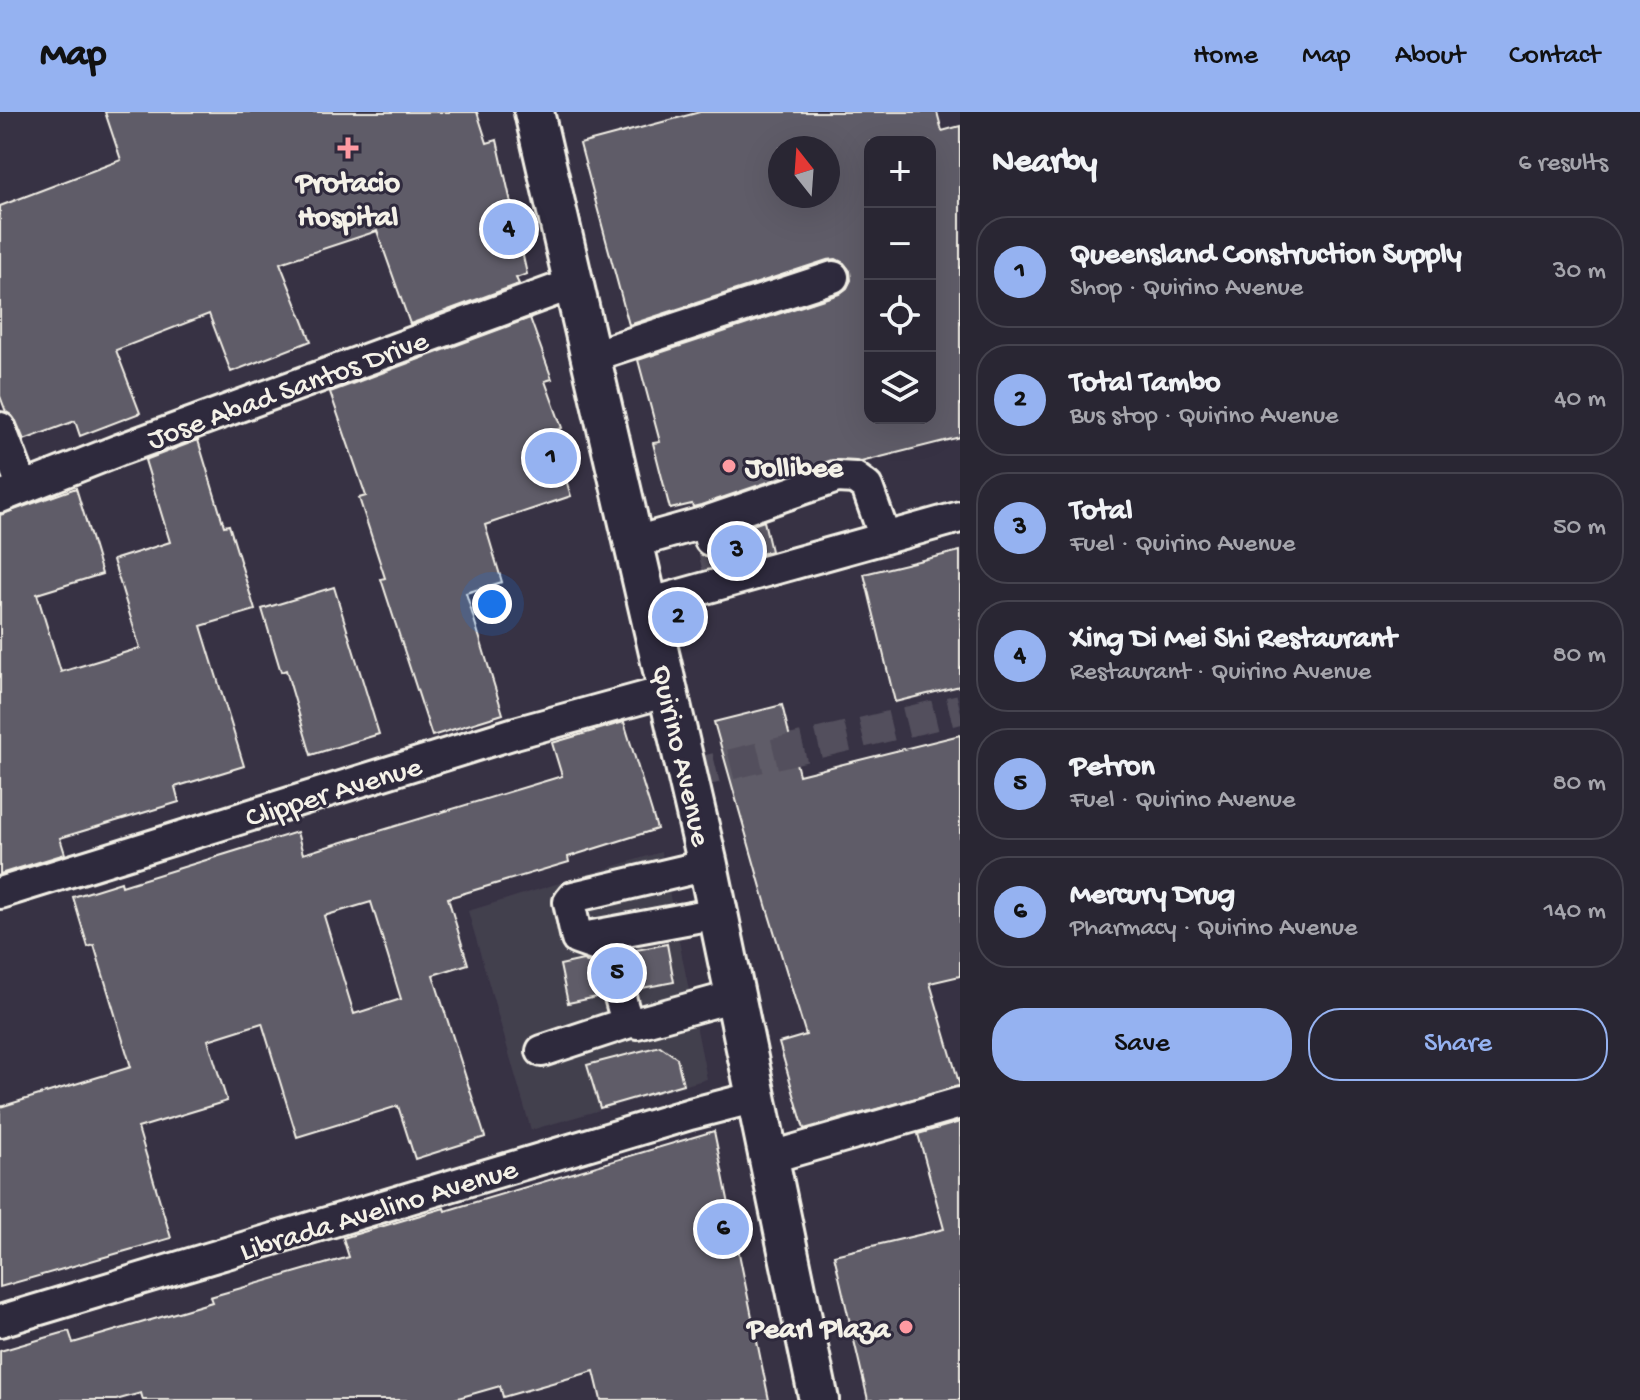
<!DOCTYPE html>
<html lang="en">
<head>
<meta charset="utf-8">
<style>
  :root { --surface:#292633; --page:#35323f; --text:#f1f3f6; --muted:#a5a5ac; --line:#45434e; --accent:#95b2f1 }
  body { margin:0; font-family:"Gochi Hand",sans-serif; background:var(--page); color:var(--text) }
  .controls { position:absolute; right:24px; top:24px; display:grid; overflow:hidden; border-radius:16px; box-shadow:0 8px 32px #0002 }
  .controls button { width:72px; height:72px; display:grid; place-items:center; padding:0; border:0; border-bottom:2px solid var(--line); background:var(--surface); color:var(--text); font:40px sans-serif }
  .compass { position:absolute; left:768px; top:24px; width:72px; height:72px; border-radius:50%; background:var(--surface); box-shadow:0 8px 32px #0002; rotate:343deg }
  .you { position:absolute; left:492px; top:492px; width:28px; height:28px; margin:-20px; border:6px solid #fff; border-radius:50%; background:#1a73e8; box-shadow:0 0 0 12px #1a73e833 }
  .badge { display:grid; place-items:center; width:52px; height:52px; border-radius:50%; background:var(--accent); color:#111; font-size:26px; font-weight:700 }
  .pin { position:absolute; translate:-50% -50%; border:4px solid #fff; box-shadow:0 2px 8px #0006 }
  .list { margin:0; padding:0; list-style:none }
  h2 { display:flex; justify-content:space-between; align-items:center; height:104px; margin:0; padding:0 32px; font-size:34px }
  h2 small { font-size:26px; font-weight:400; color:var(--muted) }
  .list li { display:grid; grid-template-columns:52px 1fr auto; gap:24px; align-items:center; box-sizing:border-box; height:112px; margin:0 16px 16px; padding:0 16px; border:2px solid var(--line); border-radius:32px }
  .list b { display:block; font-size:30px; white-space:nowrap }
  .list p { margin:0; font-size:26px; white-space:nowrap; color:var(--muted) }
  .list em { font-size:26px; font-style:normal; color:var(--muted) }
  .actions { display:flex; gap:16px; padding:24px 32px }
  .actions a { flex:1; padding:18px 0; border:2px solid var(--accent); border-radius:32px; text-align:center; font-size:28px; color:var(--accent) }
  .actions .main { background:var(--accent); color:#111 }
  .icon { flex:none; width:44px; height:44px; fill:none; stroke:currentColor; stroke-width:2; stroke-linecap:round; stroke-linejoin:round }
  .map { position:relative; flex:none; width:960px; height:1288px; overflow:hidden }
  header { display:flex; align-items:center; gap:48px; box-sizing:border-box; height:112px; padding:0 40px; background:var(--accent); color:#111 }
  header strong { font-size:38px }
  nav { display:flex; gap:44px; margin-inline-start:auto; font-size:28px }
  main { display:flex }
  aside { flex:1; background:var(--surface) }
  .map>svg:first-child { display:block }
  .built { fill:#433f4e }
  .building { fill:#5f5c67; stroke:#f4f1e8; stroke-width:2; fill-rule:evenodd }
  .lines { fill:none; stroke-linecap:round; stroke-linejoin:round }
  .minor-tunnel { stroke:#534f5d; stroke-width:30; stroke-dasharray:30 15; stroke-linecap:butt }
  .minor-casing { stroke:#f4f1e8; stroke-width:36 }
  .major-casing { stroke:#f4f1e8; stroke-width:44 }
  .minor { stroke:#2f2a3d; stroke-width:30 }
  .major { stroke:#2f2a3d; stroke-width:38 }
  .poi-dot { fill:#ff9aa2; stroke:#2f2a3d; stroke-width:3 }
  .labels { text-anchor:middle; stroke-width:6; stroke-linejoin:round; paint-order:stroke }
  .poi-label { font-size:30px; font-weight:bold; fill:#f4f1e8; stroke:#2f2a3d }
  .street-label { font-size:30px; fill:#f4f1e8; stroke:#2f2a3d }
</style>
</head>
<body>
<header>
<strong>Map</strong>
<nav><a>Home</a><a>Map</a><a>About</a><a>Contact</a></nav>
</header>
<main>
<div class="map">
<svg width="960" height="1288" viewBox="0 0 960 1288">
  <rect width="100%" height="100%" fill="#373244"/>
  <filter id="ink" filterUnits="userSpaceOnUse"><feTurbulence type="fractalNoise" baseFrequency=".0125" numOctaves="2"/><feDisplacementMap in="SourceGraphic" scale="16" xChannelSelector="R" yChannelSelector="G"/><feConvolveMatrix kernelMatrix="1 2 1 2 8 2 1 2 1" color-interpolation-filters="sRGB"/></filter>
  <g filter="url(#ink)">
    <path class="built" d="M661 740 707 967 531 1018 468 799Z"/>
    <path class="building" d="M105 0H477L487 31 497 28 527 162 516 166 519 172 410 212 377 119 280 151 311 229 231 260 209 202 116 238 140 301 80 324 75 309 24 328 16 309 6 300 0 284V94L121 48Z
      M700 0H937L942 19 960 14V325L861 350 832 348 701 393 693 395 692 392 670 397 653 331 660 330 638 248 839 182 847 176 851 168 850 159 844 151 836 147 827 148 629 213 580 32ZM870 30H930V306H870ZM780 36H828V84H780Z
      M530 206 552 267 545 269 562 316 551 320 571 384 485 413 502 470 466 481 503 602 432 624 381 467 385 466 359 386 366 384 330 280Z
      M198 328 224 414 229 413 255 498 201 514 244 654 175 675 179 690 60 726 65 742 0 762V403L76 376 102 462 37 482 61 560 140 536 113 448 170 430 145 348Z
      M764 409 771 439 707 457 705 445H715L723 441 727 433V422Z
      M960 439V574L895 590 864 462Z
      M334 475 379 622 311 643 286 558 281 560 262 497Z
      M782 593 799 663 960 623V864L930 871 960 974 804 1017 779 931 806 923 766 793 714 610Z
      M624 610 657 717 568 745 569 750 448 786 468 852 433 863 485 1025 415 1047 398 994 297 1025 262 911 208 928 227 989 138 1016 171 1126 0 1175V995L131 955 94 833 88 835 73 785 121 770 122 774 297 720 303 742 562 664 552 631ZM371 790 401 887 354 902 324 804Z
      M667 832 674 870 637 877 631 868 624 864H615L606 869 602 884 568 891 560 853 583 848 606 861 615 860 624 853 626 840Z
      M660 934 677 946 683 972 600 996 587 953Z
      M960 1010V1288H868L834 1143 944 1117 918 1022Z
      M714 1019 769 1288H601L594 1259 503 1285 500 1274 451 1288H143L141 1281 116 1288H0V1239L69 1219 73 1231 212 1190 210 1185 349 1145 343 1126 444 1096 445 1099Z"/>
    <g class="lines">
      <path class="minor-tunnel" d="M711 429 718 459
        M687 663 960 597
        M609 843 619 881"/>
      <defs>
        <path id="minor" d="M592 244 833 165
          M0 316 23 376
          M0 385 119 338 575 171
          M706 410 837 365 855 366 867 375 885 426
          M635 430 706 410 710 428
          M648 492 960 405
          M0 781 515 621 668 579
          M577 827 718 801
          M609 843 597 834 577 827 569 790 573 785 708 753
          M619 881C623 893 623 909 637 911L735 884
          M542 939 630 910
          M768 1046 960 991
          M0 1209 690 1002 756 985"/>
        <path id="major" d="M534 0 708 753 819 1288"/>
      </defs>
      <use href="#minor" class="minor-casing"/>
      <use href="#major" class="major-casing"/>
      <use href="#minor" class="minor"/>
      <use href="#major" class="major"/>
    </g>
  </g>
  <g class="poi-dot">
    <path d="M344 24h8v8h8v8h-8v8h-8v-8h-8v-8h8z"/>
    <circle cx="729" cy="354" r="8"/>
    <circle cx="906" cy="1215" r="8"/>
  </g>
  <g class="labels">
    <g class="poi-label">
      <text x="348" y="79">Protacio<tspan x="348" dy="34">Hospital</tspan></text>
      <text x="745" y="364" text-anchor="start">Jollibee</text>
      <text x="890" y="1225" text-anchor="end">Pearl Plaza</text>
    </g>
    <g class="street-label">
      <text transform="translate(287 276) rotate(-20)" y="10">Jose Abad Santos Drive</text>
      <text transform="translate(683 643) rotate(77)" y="10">Quirino Avenue</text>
      <text transform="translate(333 678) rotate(-17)" y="10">Clipper Avenue</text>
      <text transform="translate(378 1096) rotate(-17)" y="10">Librada Avelino Avenue</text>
    </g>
  </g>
</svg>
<div class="controls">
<button>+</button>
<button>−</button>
<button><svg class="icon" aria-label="locate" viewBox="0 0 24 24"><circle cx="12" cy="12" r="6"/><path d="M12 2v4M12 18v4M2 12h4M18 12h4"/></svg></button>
<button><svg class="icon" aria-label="layers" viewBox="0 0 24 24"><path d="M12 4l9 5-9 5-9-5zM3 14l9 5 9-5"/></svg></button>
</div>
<svg class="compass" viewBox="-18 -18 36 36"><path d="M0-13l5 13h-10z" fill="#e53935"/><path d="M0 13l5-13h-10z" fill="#a5a5ac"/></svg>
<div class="you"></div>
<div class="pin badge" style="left:551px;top:346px">1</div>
<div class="pin badge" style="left:678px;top:505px">2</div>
<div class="pin badge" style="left:737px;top:439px">3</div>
<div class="pin badge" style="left:509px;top:117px">4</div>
<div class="pin badge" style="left:617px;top:861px">5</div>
<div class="pin badge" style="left:723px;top:1117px">6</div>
</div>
<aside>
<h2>Nearby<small>6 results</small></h2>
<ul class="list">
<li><span class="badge">1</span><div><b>Queensland Construction Supply</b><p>Shop · Quirino Avenue</p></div><em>30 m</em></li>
<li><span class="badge">2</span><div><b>Total Tambo</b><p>Bus stop · Quirino Avenue</p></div><em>40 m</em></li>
<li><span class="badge">3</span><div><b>Total</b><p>Fuel · Quirino Avenue</p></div><em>50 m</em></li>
<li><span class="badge">4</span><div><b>Xing Di Mei Shi Restaurant</b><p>Restaurant · Quirino Avenue</p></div><em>80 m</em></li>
<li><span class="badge">5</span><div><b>Petron</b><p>Fuel · Quirino Avenue</p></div><em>80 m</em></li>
<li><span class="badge">6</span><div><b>Mercury Drug</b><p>Pharmacy · Quirino Avenue</p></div><em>140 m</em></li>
</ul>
<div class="actions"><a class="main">Save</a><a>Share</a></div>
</aside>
</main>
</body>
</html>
